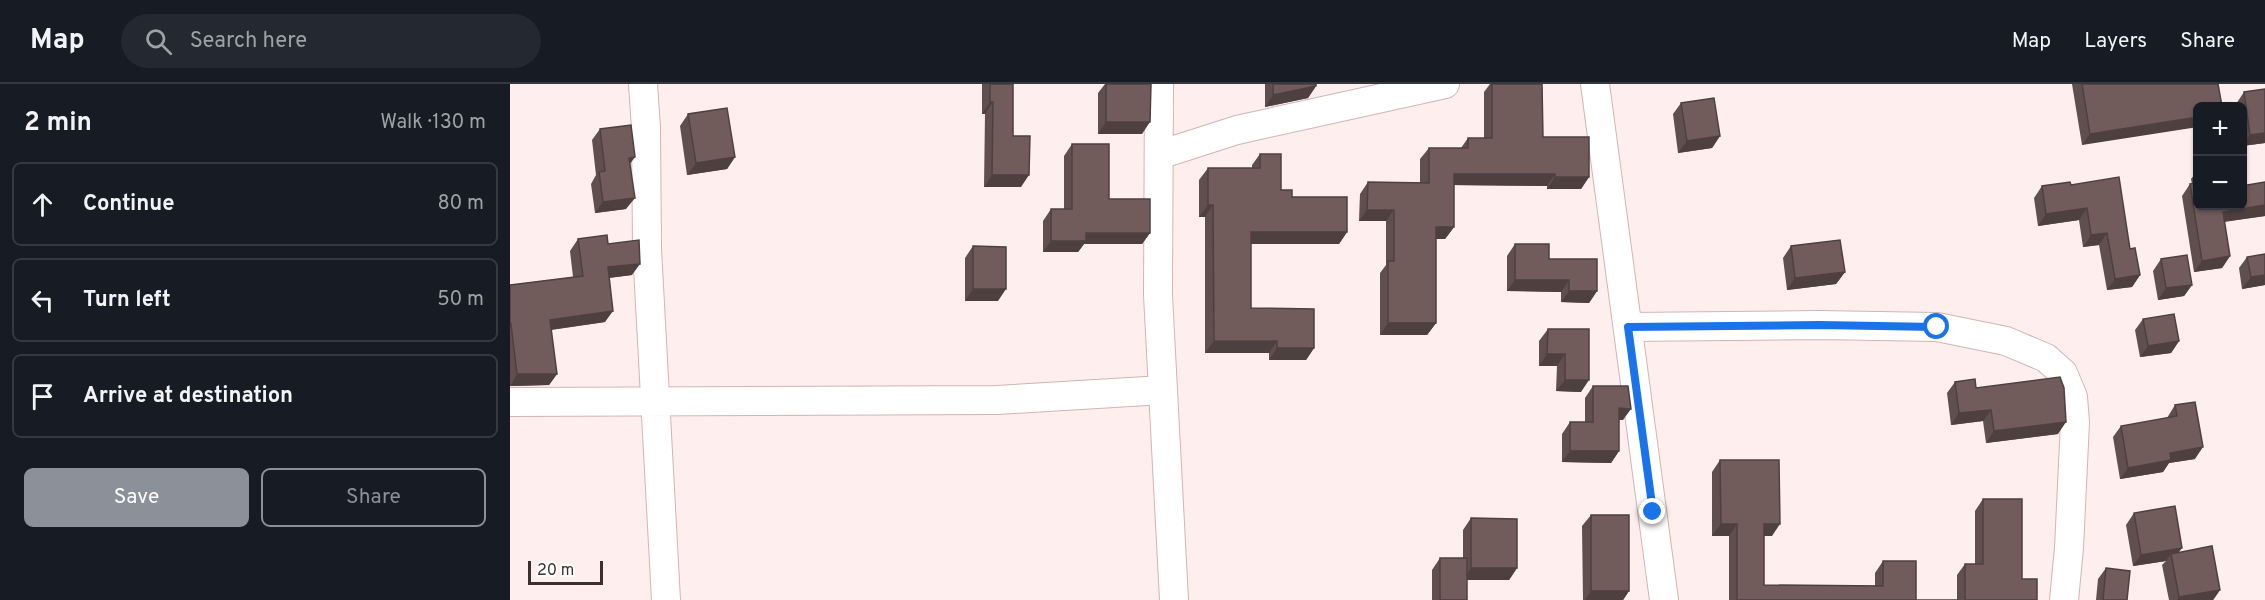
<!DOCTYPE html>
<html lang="en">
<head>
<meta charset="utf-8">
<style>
  :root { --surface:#171b24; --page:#242831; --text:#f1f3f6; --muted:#9ea1a6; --line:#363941; --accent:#8c9099 }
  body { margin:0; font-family:Overpass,sans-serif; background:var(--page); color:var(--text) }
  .controls { position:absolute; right:18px; top:18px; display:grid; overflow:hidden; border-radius:9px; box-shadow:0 2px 4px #0004 }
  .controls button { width:54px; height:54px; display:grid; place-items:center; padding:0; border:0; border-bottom:2px solid var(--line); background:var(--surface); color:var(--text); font:30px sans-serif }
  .scale { position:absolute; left:18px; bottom:15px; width:75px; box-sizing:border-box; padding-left:6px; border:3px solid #3a302f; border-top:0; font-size:16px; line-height:21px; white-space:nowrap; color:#3a302f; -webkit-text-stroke:4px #fff; paint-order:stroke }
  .stop { position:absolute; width:18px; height:18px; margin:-14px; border:4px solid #1a73e8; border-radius:50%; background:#fff }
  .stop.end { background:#1a73e8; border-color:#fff; box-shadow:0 2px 6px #0008 }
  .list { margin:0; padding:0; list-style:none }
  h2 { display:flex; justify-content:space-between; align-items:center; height:78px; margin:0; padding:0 24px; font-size:26px }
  h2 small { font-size:20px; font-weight:400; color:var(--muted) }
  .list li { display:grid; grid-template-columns:39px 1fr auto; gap:18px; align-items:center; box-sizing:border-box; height:84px; margin:0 12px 12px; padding:0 12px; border:2px solid var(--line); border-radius:9px }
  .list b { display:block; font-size:22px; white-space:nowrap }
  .list em { font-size:20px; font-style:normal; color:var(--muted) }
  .actions { display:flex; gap:12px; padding:18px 24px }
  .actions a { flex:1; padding:14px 0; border:2px solid var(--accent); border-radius:9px; text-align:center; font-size:21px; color:var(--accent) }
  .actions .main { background:var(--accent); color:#fff }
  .icon { flex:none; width:33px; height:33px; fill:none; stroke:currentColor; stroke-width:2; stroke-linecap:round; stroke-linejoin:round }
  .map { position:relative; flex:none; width:1755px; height:516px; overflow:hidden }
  header { display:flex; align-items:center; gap:36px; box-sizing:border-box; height:84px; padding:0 30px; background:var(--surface); border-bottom:2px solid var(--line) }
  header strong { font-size:28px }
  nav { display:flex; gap:33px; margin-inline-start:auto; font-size:21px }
  .search { width:420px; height:54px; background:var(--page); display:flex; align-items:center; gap:15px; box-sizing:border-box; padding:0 21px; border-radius:33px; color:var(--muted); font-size:22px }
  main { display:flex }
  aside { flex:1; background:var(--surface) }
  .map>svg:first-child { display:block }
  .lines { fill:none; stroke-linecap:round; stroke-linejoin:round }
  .minor-casing { stroke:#cfb5b4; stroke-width:30 }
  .minor { stroke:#fff; stroke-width:28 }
  .wall { fill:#614e4e }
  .shaded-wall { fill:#4f4040 }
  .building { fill:#715b5b; stroke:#4f4040; stroke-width:1.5 }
  .route { stroke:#1a73e8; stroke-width:8 }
</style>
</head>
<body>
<header>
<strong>Map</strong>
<div class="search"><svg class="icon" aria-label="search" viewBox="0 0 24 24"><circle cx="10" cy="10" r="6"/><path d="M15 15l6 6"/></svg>Search here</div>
<nav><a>Map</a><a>Layers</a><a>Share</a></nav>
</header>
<main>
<aside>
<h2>2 min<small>Walk · 130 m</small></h2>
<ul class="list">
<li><svg class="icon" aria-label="ahead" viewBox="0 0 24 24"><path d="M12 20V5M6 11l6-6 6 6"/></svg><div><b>Continue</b></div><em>80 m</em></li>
<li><svg class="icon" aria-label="left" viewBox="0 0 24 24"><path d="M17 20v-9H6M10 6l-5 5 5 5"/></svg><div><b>Turn left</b></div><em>50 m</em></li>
<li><svg class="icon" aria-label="arrive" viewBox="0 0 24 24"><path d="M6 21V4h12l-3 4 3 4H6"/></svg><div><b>Arrive at destination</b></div></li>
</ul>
<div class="actions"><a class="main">Save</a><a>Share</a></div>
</aside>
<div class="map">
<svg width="1755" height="516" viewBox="0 0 1755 516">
  <rect width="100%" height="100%" fill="#fee"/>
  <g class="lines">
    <defs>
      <path id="minor" d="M133 0 136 44 137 165 156 516
        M649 0 648 211 664 516
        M1085 0 1154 516
        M649 71 727 46 935 0
        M1118 243 1309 241 1427 243 1496 257 1536 274 1553 289 1563 313 1565 338 1559 464 1554 516
        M0 318 487 316 653 306"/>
    </defs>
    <use href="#minor" class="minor-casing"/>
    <use href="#minor" class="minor"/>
  </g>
  <path class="wall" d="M472 0H503V52L511 103H474L475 30H472Z
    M595 0H641L632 50H588V9Z
    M755 0H806V2L798 14 755 23Z
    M980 0H1032L1033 53 1079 93 1071 105H1037V102L944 101V143L935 155H926V239L917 251H870V189L876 181V137H849L850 110 858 98 910 99V75L919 64H951L958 54H974V8Z
    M1562 0H1708L1572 61Z
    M1734 8 1755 59 1732 62V22H1726V20Z
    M1171 19 1210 52 1202 64 1168 69 1163 30Z
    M178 30 225 73 217 85 177 91 170 42Z
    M90 45 120 80 116 125 85 129 81 100 86 91 82 56Z
    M562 60 599 115 640 149 632 160H574L568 168H533V137L541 125H554V72Z
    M750 70 771 106 837 148 829 160H741V224L804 264 796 276H759V269H695V133H689V96L698 84H742V81Z
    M1688 86V122L1755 98V132L1714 138 1720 172 1712 184 1684 188 1672 112 1680 100H1682L1681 95Z
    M1561 101 1620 165 1630 191 1622 203 1597 206 1589 161 1573 163 1569 136 1528 142 1524 114 1532 102Z
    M68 155 98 160 122 191 99 194 95 238 41 246 47 290 39 301 0 302V201L63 193 60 167Z
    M1005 160 1039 175 1087 207 1079 219 1051 218V208L997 207V172Z
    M463 162 488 217H455V174Z
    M1281 162 1335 188 1326 200 1277 206 1273 174Z
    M1737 173 1755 201 1732 205 1729 184Z
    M1651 175 1682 201 1674 212 1648 216 1643 187Z
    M1633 235 1669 257 1661 269 1630 273 1625 246Z
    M1038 245H1079L1071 308 1046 307 1047 282H1029V257Z
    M1445 298 1466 304 1548 350 1476 359 1473 337 1441 341 1437 309Z
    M1083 302 1113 336H1109V367L1101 379 1052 378V350L1060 338H1075V314Z
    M1665 321 1685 375 1659 379 1653 388 1610 395 1603 353 1611 342 1657 334Z
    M1210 376 1262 452H1254V501L1365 502V489L1373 477 1406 516H1447V491L1455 480H1465V427L1473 415 1512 495 1527 516H1219V452H1202V388Z
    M1624 429 1710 506 1703 516H1659L1652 481 1656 477 1623 482 1616 441Z
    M1081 431 1119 507 1113 516H1073L1072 442Z
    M961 434 1007 484 999 496H957V516H922V486L930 474H953V446Z
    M1596 484 1617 516H1586L1588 495Z"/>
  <path class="shaded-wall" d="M806 2 798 14 755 23 763 11Z
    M480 18H483L475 30H472Z
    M1688 33V43L1572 61 1580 50Z
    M596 38H640L632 50H588Z
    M1755 49V59L1732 62 1740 51Z
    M1210 52 1202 64 1168 69 1177 57Z
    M125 73 117 84 119 74Z
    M225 73 217 85 177 91 186 79Z
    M944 90H1045L1037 102 935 101Z
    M482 91H519L511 103H474Z
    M1045 93H1079L1071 105H1037Z
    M125 114 116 125 85 129 93 118Z
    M698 121H703L695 133H689Z
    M1755 121V132L1704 139 1713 128Z
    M1577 124 1569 136 1528 142 1536 130Z
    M857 126H884L876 137H849Z
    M926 143H944L935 155H917Z
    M741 148H837L829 160H732Z
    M576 149H640L632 160H574L568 168H533L541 157Z
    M1597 149 1589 161 1573 163 1581 151Z
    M1720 172 1712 184 1684 188 1692 177Z
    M130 180 122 191 89 195 98 183Z
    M1335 188 1326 200 1277 206 1285 194Z
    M1630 191 1622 203 1597 206 1605 195Z
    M1755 191V201L1732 205 1741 193Z
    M1005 196H1059L1051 208 997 207Z
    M1682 201 1674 212 1648 216 1656 204Z
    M463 205H496L488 217H455Z
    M1059 207H1087L1079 219 1051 218Z
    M103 227 95 238 32 247 40 236Z
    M878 239H926L917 251H870Z
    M704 257H767L759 269H695Z
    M1669 257 1661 269 1630 273 1638 262Z
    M767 264H804L796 276H759Z
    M1037 270H1055L1047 282H1029Z
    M7 290H47L39 301 0 302Z
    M1055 296H1079L1071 308 1046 307Z
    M1109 324 1121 325 1113 336H1101Z
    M1481 326 1473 337 1441 341 1449 329Z
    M1556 338 1548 350 1476 359 1484 347Z
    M1693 363 1685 375 1659 379 1653 388 1610 395 1618 384 1660 369Z
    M1060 367H1109L1101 379 1052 378Z
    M1211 440H1227L1219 452H1202Z
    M1254 440H1270L1262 452H1246Z
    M1672 464 1664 475 1661 470 1656 477 1623 482 1631 471Z
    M961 484H1007L999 496H953Z
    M1710 506 1703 516H1667L1669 513Z
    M1081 507H1119L1113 516H1075Z"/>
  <path class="building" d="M480 0H503V52H520L519 91H482L483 18H480Z
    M596 0H641L640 38H596Z
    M763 0H806V2L763 11Z
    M982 0H1032L1033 53H1079V93H1045V90H944V143H926V239H878V177H884V126H857L858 98 919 99V64H958V54H982Z
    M1572 0H1708L1712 22H1688V33L1580 50Z
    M1755 5V49L1740 51 1734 8Z
    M1204 14 1210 52 1177 57 1171 19Z
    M217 24 225 73 186 79 178 30Z
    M121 41 125 73 119 74 125 114 93 118 89 88 95 87 90 45Z
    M562 60H599V115H640V149H576V157H541V125H562Z
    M750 70H771V106H782V113H837V148H741V224L804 225V264H767V257H704L703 121H698V84H750Z
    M1609 93 1620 165 1625 164 1630 191 1605 195 1597 149 1581 151 1577 124 1536 130 1532 102 1560 98 1561 101Z
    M1755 98V121L1713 128 1720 172 1692 177 1680 100 1688 99V122H1732V102Z
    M97 151 98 160 129 156 130 180 98 183 103 227 40 236 47 290H7L1 240 0 241V201L73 192 68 155Z
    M1330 156 1335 188 1285 194 1281 162Z
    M1005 160H1039V175H1087V207H1059V196H1005Z
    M463 162 496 163V205H463Z
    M1755 170V191L1741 193 1737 173Z
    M1677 171 1682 201 1656 204 1651 175Z
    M1664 230 1669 257 1638 262 1633 235Z
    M1038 245H1079V296H1055V270H1037Z
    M1550 293 1554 304 1556 338 1484 347 1481 326 1449 329 1445 298 1465 295 1466 304Z
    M1083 302H1118L1121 325 1109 324V367H1060V338H1083Z
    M1685 318 1693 363 1660 369 1661 376 1618 384 1611 342 1667 332 1665 321Z
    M1210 376H1269L1270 440H1254V501L1373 502V477H1406V516H1449H1227V440H1211Z
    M1473 415H1512V495H1527V516H1455V480H1473Z
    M1665 422 1672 464 1631 471 1624 429Z
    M1081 431H1119V507H1081Z
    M961 434 1007 435V484H961Z
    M1702 462 1710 506 1669 513 1661 470Z
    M930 474H957V516H930Z
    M1596 484 1620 487 1617 516H1593Z"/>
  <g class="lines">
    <path class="route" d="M1143 428 1118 243 1309 241 1427 243"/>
  </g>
</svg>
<div class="controls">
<button>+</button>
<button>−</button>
</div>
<div class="scale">20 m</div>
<div class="stop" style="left:1427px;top:243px"></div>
<div class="stop end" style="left:1143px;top:428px"></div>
</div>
</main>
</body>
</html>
